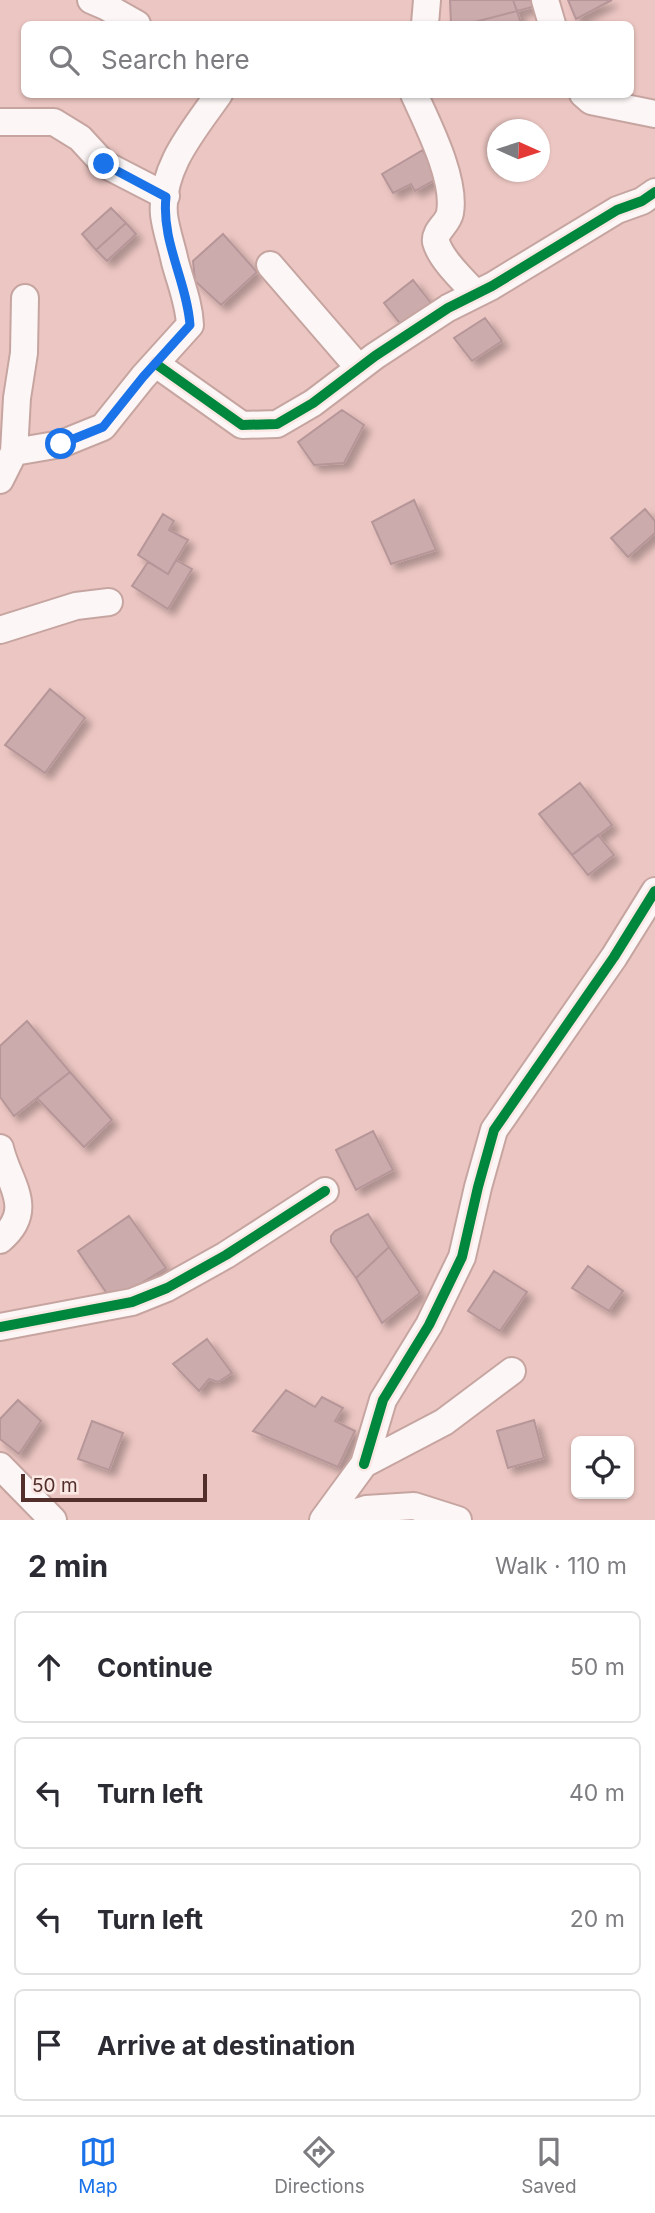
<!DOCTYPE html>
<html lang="en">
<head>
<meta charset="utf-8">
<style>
  :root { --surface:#fff; --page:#f7f7f7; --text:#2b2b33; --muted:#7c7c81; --line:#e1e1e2; --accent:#1a73e8 }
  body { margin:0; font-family:Inter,sans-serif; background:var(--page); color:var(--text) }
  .controls { position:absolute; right:21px; bottom:21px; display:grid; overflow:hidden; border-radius:10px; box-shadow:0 2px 5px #0004 }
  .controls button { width:63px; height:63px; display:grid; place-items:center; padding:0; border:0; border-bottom:2px solid var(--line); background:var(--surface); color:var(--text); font:35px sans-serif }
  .compass { position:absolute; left:487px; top:119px; width:63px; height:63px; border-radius:50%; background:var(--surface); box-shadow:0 2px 5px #0004; rotate:93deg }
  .scale { position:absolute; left:21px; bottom:18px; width:186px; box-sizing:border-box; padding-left:7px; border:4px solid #522f2b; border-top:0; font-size:19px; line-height:24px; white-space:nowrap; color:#522f2b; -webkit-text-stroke:5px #fae8e5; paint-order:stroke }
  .stop { position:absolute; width:21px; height:21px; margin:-16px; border:5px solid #1a73e8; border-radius:50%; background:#fff }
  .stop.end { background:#1a73e8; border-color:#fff; box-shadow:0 2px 7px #0008 }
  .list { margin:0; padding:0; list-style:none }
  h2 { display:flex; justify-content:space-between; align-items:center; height:91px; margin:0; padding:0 28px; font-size:30px }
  h2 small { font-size:23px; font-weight:400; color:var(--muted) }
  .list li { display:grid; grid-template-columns:46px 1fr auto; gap:21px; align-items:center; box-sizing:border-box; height:112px; margin:0 14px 14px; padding:0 14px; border:2px solid var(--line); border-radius:10px }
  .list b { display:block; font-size:26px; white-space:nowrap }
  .list em { font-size:23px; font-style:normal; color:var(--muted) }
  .icon { flex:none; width:38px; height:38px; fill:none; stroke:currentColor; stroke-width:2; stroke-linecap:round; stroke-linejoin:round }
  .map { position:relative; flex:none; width:655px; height:1520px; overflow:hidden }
  .search { position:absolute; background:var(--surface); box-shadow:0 2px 5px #0004; left:21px; right:21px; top:21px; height:77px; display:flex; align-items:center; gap:18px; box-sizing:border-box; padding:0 24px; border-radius:10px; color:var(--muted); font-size:26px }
  .sheet { height:595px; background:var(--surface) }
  nav { display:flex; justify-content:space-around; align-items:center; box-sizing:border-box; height:98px; border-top:2px solid var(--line); background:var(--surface); font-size:19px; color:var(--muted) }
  nav a { display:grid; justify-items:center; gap:4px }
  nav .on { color:var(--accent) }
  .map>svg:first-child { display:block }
  .building { fill:#ccabad; stroke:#b69698; stroke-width:2; filter:url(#shadow) }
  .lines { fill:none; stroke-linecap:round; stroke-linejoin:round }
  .minor-casing { stroke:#c6a5a1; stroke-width:30 }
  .minor { stroke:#fcf6f6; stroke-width:26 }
  .cycleway-casing { stroke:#fae8e5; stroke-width:15 }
  .cycleway { stroke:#00873e; stroke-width:10 }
  .route { stroke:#1a73e8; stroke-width:9 }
</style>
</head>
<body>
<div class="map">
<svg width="655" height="1520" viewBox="0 0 655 1520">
  <defs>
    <filter id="shadow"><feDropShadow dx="6" dy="6" stdDeviation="3.5" flood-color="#0004"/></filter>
  </defs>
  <rect width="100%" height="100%" fill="#ecc6c2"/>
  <path class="building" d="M450 0H513L517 11 467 24H451Z
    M513 0H539L540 5 517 11Z
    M568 0H612L576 19Z
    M517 11 521 24H467Z
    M423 150 437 179 415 191 411 184 393 193 382 174Z
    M111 208 126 223 96 250 82 234Z
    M126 223 136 234 107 261 96 250Z
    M223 234 257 272 221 305 195 281 193 261Z
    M413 280 435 308 406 331 384 303Z
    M485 318 502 341 472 361 454 338Z
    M342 410 364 425 344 463 314 465 298 442Z
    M414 500 436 550 391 564 372 522Z
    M645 509 655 521V533L628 557 611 538Z
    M163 514 174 521 169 530 188 540 168 574 138 555Z
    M176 560 192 569 168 609 132 586 148 562 168 574Z
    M50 689 85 718 45 773 5 745Z
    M580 783 612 825 572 855 539 814Z
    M598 835 614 855 588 875 572 855Z
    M27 1021 70 1072 14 1116 0 1097V1046Z
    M70 1072 112 1120 84 1147 37 1098Z
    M373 1131 393 1170 356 1190 336 1150Z
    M368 1214 389 1247 356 1278 331 1242V1236L335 1231Z
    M129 1216 166 1268 112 1301 78 1251Z
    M389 1247 420 1293 382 1323 356 1278Z
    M588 1266 623 1291 609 1311 572 1288Z
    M494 1271 527 1292 500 1331 468 1311Z
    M207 1339 232 1373 218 1382 209 1379 199 1391 173 1364Z
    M286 1390 315 1407 322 1397 343 1408 335 1421 355 1431 338 1467 253 1431Z
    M18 1400 41 1421 19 1454 0 1439V1419Z
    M534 1420 544 1458 508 1468 497 1431Z
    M92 1421 123 1433 109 1470 78 1459Z"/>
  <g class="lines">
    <defs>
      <path id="minor" d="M91 0 105 6 137 24
        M545 0 552 24
        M425 24 427 0
        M414 94C428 125 456 179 450 213 448 224 434 231 436 242 441 260 464 281 476 294
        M583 94 591 101 655 114
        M0 122H54L80 138 104 164 166 196
        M270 265 359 368
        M156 364 242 425 277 424 313 403 375 356 448 308 492 286 617 210 642 201 655 192
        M14 452 61 444 103 427 143 377 190 325C189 303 181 284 175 262 172 247 166 231 164 215 160 168 194 130 219 94
        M0 480 14 452 17 398 24 353 25 298
        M0 630 76 606 109 602
        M0 1148C8 1183 37 1209 0 1240
        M0 1327 132 1302 167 1288 226 1255 325 1191
        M364 1464 383 1400 429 1325 462 1257 478 1187 494 1130 614 957 655 891
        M0 1466 53 1520
        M323 1520 364 1464 444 1422 512 1371
        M332 1520 366 1509 414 1506 458 1520"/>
    </defs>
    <use href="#minor" class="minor-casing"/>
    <use href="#minor" class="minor"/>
    <defs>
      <path id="cycleway" d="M156 364 242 425 277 424 313 403 375 356 448 308 492 286 617 210 642 201 655 192
        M0 1327 132 1302 167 1288 226 1255 325 1191
        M364 1464 383 1400 429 1325 462 1257 478 1187 494 1130 614 957 655 891"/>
    </defs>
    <use href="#cycleway" class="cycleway-casing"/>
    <use href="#cycleway" class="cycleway"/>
  </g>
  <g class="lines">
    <path class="route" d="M61 444 103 427 143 377 190 325C187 282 161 241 166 197L104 164"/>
  </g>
</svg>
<div class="controls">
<button><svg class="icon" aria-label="locate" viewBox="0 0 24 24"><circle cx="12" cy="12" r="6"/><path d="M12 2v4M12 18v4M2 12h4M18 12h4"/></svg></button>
</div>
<svg class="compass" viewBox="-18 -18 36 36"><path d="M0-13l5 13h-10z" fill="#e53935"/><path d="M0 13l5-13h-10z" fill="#7c7c81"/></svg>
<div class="scale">50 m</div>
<div class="stop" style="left:61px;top:444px"></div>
<div class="stop end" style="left:104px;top:164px"></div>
<div class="search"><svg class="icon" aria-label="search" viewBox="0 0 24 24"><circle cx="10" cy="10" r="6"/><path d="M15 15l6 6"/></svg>Search here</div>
</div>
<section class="sheet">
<h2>2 min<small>Walk · 110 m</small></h2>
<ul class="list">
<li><svg class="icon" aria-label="ahead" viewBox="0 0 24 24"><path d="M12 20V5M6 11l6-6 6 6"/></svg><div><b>Continue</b></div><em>50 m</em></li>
<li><svg class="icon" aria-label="left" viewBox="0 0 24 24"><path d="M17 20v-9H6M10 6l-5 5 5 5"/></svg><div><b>Turn left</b></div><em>40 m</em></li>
<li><svg class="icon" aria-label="left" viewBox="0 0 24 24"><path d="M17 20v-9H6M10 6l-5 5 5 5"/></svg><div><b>Turn left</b></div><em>20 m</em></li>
<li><svg class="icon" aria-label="arrive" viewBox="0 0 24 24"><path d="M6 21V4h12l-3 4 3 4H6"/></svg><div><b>Arrive at destination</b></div></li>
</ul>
</section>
<nav>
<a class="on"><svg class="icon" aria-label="map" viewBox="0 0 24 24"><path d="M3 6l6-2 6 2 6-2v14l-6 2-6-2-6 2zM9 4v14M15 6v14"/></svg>Map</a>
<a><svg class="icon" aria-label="directions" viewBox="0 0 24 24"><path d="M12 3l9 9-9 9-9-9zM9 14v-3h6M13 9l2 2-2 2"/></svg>Directions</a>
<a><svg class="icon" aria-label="saved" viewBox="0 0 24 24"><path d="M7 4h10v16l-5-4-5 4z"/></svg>Saved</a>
</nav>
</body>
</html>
